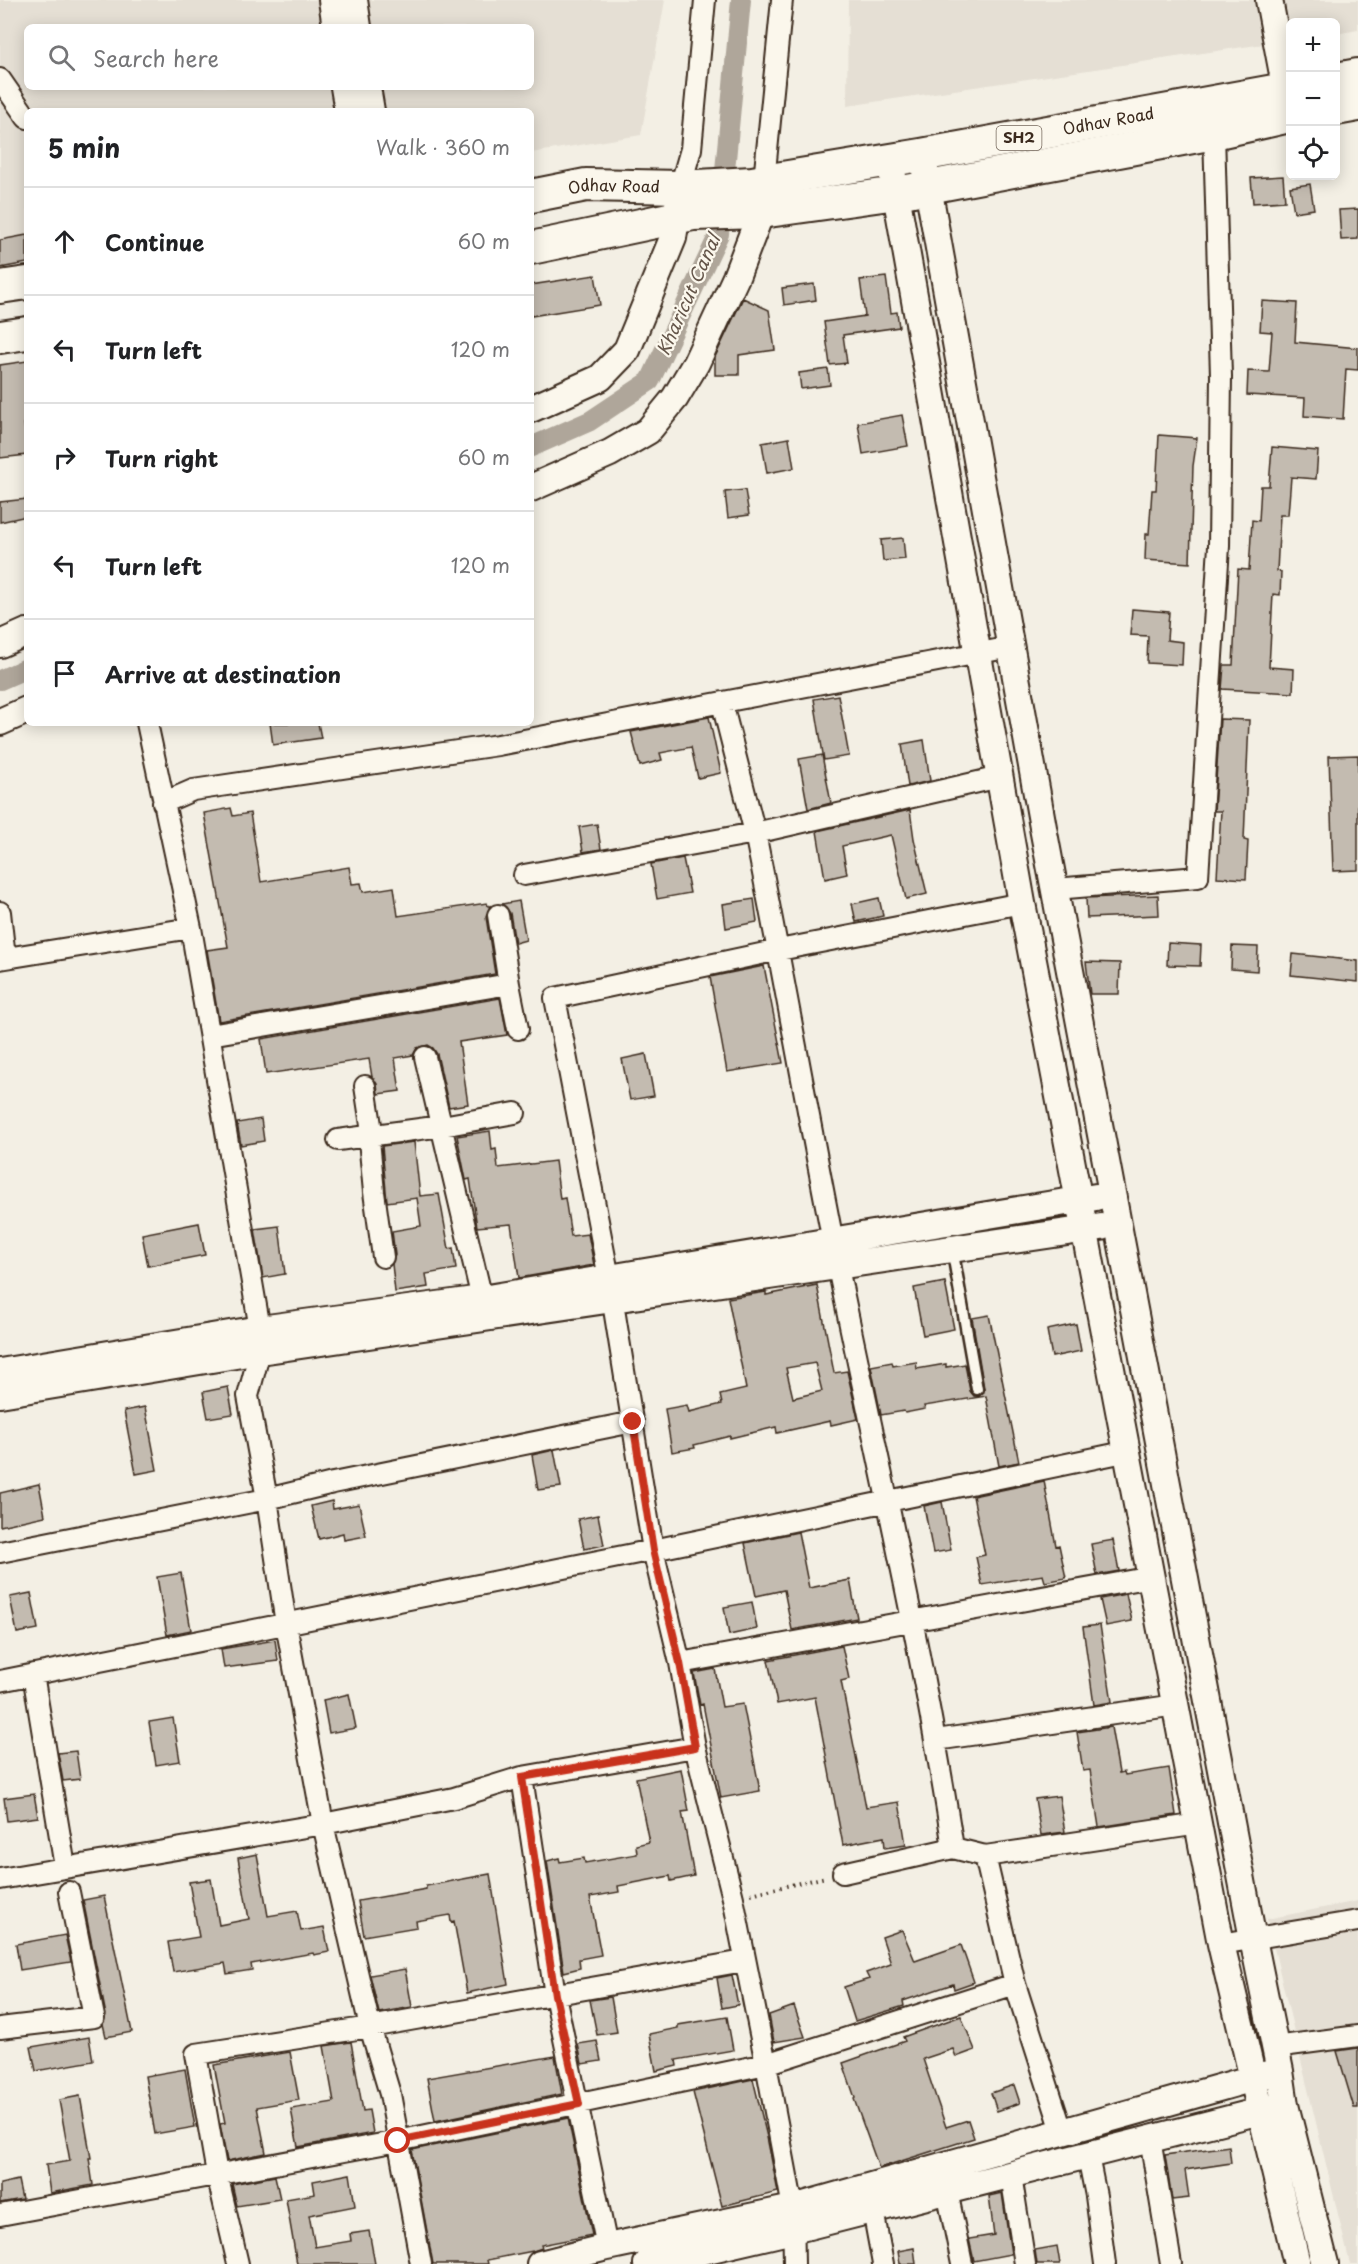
<!DOCTYPE html>
<html lang="en">
<head>
<meta charset="utf-8">
<style>
  :root { --surface:#fff; --page:#f2f2f2; --text:#202124; --muted:#757577; --line:#e0e0e0 }
  body { margin:0; font-family:"Playpen Sans",sans-serif; background:var(--page); color:var(--text) }
  .controls { position:absolute; right:18px; top:18px; display:grid; overflow:hidden; border-radius:9px; box-shadow:0 3px 15px #0003 }
  .controls button { width:54px; height:54px; display:grid; place-items:center; padding:0; border:0; border-bottom:2px solid var(--line); background:var(--surface); color:var(--text); font:30px sans-serif }
  .stop { position:absolute; width:18px; height:18px; margin:-14px; border:4px solid #c8321e; border-radius:50%; background:#fff }
  .stop.end { background:#c8321e; border-color:#fff; box-shadow:0 2px 6px #0008 }
  .list { margin:0; padding:0; list-style:none }
  h2 { display:flex; justify-content:space-between; align-items:center; height:78px; margin:0; padding:0 24px; font-size:26px }
  h2 small { font-size:20px; font-weight:400; color:var(--muted) }
  .list li { display:grid; grid-template-columns:39px 1fr auto; gap:18px; align-items:center; box-sizing:border-box; height:108px; padding:0 24px; border-top:2px solid var(--line) }
  .list b { display:block; font-size:22px; white-space:nowrap }
  .list em { font-size:20px; font-style:normal; color:var(--muted) }
  .icon { flex:none; width:33px; height:33px; fill:none; stroke:currentColor; stroke-width:2; stroke-linecap:round; stroke-linejoin:round }
  .map { position:relative; flex:none; width:1358px; height:2264px; overflow:hidden }
  .search { position:absolute; background:var(--surface); box-shadow:0 3px 15px #0003; left:24px; top:24px; width:510px; height:66px; display:flex; align-items:center; gap:15px; box-sizing:border-box; padding:0 21px; border-radius:9px; color:var(--muted); font-size:22px }
  .panel { position:absolute; background:var(--surface); box-shadow:0 3px 15px #0003; left:24px; top:108px; width:510px; height:618px; border-radius:9px }
  .map>svg:first-child { display:block }
  .built { fill:#e5dfd4; fill-rule:evenodd }
  .lines { fill:none; stroke-linecap:round; stroke-linejoin:round }
  .canal { stroke:#afa69a; stroke-width:20 }
  .building { fill:#c3bbb0; stroke:#3b2a1e; stroke-width:1.5; fill-rule:evenodd }
  .service-casing { stroke:#3b2a1e; stroke-width:15 }
  .minor-casing { stroke:#3b2a1e; stroke-width:24 }
  .tertiary-casing { stroke:#3b2a1e; stroke-width:30 }
  .primary-casing { stroke:#3b2a1e; stroke-width:36 }
  .path { stroke:#3b2a1e; stroke-width:4; stroke-dasharray:1.5 4.5; stroke-linecap:butt }
  .service { stroke:#fbf7ec; stroke-width:10 }
  .minor { stroke:#fbf7ec; stroke-width:20 }
  .tertiary { stroke:#fbf7ec; stroke-width:26 }
  .primary { stroke:#fbf7ec; stroke-width:32 }
  .route { stroke:#c8321e; stroke-width:8 }
  .labels { text-anchor:middle; stroke-width:4.5; stroke-linejoin:round; paint-order:stroke }
  .shield { fill:#fbf7ec; stroke:#75685c; stroke-width:1.5 }
  .shield-label { font-size:15px; font-weight:bold; fill:#3b2a1e }
  .street-label { font-size:16px; fill:#3b2a1e; stroke:#fbf7ec }
  .water-label { font-size:18px; font-style:italic; fill:#645549; stroke:#fbf7ec }
</style>
</head>
<body>
<div class="map">
<svg width="1358" height="2264" viewBox="0 0 1358 2264">
  <rect width="100%" height="100%" fill="#f3efe4"/>
  <filter id="ink" filterUnits="userSpaceOnUse"><feTurbulence type="fractalNoise" baseFrequency=".0167" numOctaves="2"/><feDisplacementMap in="SourceGraphic" scale="12" xChannelSelector="R" yChannelSelector="G"/><feConvolveMatrix kernelMatrix="1 2 1 2 8 2 1 2 1" color-interpolation-filters="sRGB"/></filter>
  <g filter="url(#ink)">
    <path class="built" d="M0 0H665L641 135 531 153V111H27V237L0 242ZM27 27H531V87H27Z
      M848 0H1358V30L1336 34V22H1290V40L847 106Z
      M1358 1901V2264H1350L1267 1919Z"/>
    <g class="lines">
      <path class="canal" d="M531 447 590 421 650 381 719 234 741 0
        M0 680 27 668"/>
    </g>
    <path class="building" d="M1283 176 1285 201 1253 203 1251 178Z
      M1310 184 1314 209 1294 212 1290 187Z
      M1358 209V239L1341 240 1339 210Z
      M27 235V263L0 268V240Z
      M595 275 600 305 531 316V285Z
      M886 277 891 313 897 312 899 327 843 335 847 363 830 365 824 322 865 316 860 280Z
      M814 284 816 300 784 305 782 288Z
      M743 298 769 310 775 350 739 355V375H715V357Z
      M1262 301 1297 303 1295 342 1358 348V370L1346 369 1343 419 1304 416 1305 398 1247 395 1248 371 1269 372 1272 332 1260 331Z
      M27 361V421H24L27 455 0 458V365Z
      M828 369 830 385 801 389 799 373Z
      M902 415 908 446 863 454 858 423Z
      M1159 435 1197 438 1193 466 1190 563 1145 560 1146 534H1149L1152 490H1156Z
      M789 438 794 468 767 473 762 443Z
      M1272 447 1318 451 1316 479 1291 477 1288 515H1280L1277 571 1281 572 1280 595 1273 594 1269 667 1294 669 1293 693 1222 689 1224 665H1233L1238 569 1249 570 1252 520 1259 521 1261 486H1269Z
      M745 490 749 515 728 518 725 492Z
      M27 499V516L0 522V502Z
      M903 538 905 559 883 561 881 540Z
      M1132 609 1169 612 1167 640 1183 642 1182 665 1147 663 1148 636 1130 635Z
      M838 695 849 756 824 760 814 699Z
      M709 717 721 773 698 778 691 747 660 753 662 760 640 766 631 732Z
      M1220 719 1249 720 1244 840 1248 841 1246 879 1217 877 1221 811H1214Z
      M270 723H318L321 738 273 745Z
      M924 740 930 781 908 786 902 744Z
      M822 755 831 803 808 809 799 759Z
      M1358 755V870L1333 871 1329 756Z
      M231 808 233 816 250 813 261 882 349 867 352 884 361 883 363 892 394 887 398 916 487 903 488 906H490L486 917 495 974 219 1021 207 950 228 947 204 813Z
      M910 810 914 839 927 894 906 899 891 835 842 846 847 874 825 879 817 831Z
      M597 824 601 849 583 852 579 827Z
      M683 858 690 893 657 899 651 864Z
      M1158 895 1159 915 1087 918 1086 898Z
      M879 898 883 916 856 922 852 904Z
      M754 899 757 922 726 928 723 904Z
      M519 901 526 940 515 943 510 913 502 904Z
      M1168 943 1201 945 1200 966 1167 965Z
      M1232 946 1258 947 1257 971 1231 969Z
      M1293 954 1358 961V982L1291 975Z
      M1086 962 1120 963 1119 994H1090Z
      M764 966 783 1063 727 1072 710 977Z
      M500 998 507 1035 459 1042 468 1104 449 1107 437 1054 433 1048 428 1045 417 1048 413 1055 395 1058 400 1091 378 1094 377 1084 372 1077 369 1059 266 1074 261 1039Z
      M646 1054 654 1096 630 1100 622 1059Z
      M261 1119 264 1141 241 1145 237 1123Z
      M490 1131 492 1150 496 1149 498 1168 555 1161 560 1199 565 1198 571 1236 588 1234 594 1265 519 1278 511 1224 477 1227 470 1179 466 1180 457 1136Z
      M414 1142 420 1196 439 1194 449 1249 453 1248 456 1269 426 1274 428 1287 395 1292 392 1264 395 1255 392 1231 421 1226 417 1198 387 1202 382 1146Z
      M199 1223 205 1255 148 1266 142 1234Z
      M279 1226 285 1274 263 1278 255 1229Z
      M945 1282 954 1329 923 1335 914 1288Z
      M817 1285 834 1373 847 1371 858 1419 831 1425 830 1421 777 1433 776 1427 730 1438V1436L694 1445 695 1448 672 1452 665 1409 687 1405 689 1412 722 1404 720 1395 746 1389 728 1298 766 1292V1295ZM815 1363 822 1391 793 1398 786 1368Z
      M989 1315 1019 1462 999 1466 986 1396 924 1406 925 1409 905 1413 904 1411 881 1415 871 1366 892 1362 893 1366 916 1362 917 1369 946 1364V1367L965 1364 970 1391 974 1396H979L984 1392V1388L972 1318Z
      M1076 1324 1081 1351 1052 1357 1047 1330Z
      M228 1387 233 1414 208 1418 203 1392Z
      M145 1407 157 1470 136 1474 124 1411Z
      M554 1450 561 1487 538 1490 532 1455Z
      M1044 1481 1056 1546 1059 1545 1066 1578 1045 1582 1043 1575 982 1585 976 1557 985 1555 973 1496Z
      M39 1484 45 1516 0 1526V1493Z
      M332 1501 333 1509 359 1504 366 1536 344 1540 343 1533 319 1539 311 1506Z
      M942 1502 951 1550 933 1553 924 1506Z
      M598 1515 604 1545 584 1549 578 1519Z
      M798 1532 809 1588 850 1580 857 1618 792 1630 784 1590 756 1596 745 1543Z
      M1113 1540 1119 1571 1097 1575 1091 1544Z
      M181 1573 191 1630 167 1635 157 1577Z
      M31 1593 38 1629 17 1633 10 1597Z
      M1126 1594 1132 1621 1106 1626 1100 1599Z
      M752 1602 757 1629 729 1635 724 1607Z
      M1100 1625 1112 1702 1094 1705 1083 1627Z
      M275 1640 278 1661 224 1668 221 1649Z
      M842 1646 849 1679 841 1681 866 1807 899 1802 906 1845 885 1848 884 1837 843 1845 815 1697 777 1704 768 1660Z
      M715 1669 722 1707 743 1704 760 1791 721 1798 703 1704 700 1705 694 1673Z
      M349 1694 356 1728 329 1733 323 1700Z
      M173 1718 180 1761 156 1765 149 1722Z
      M1111 1727 1119 1773 1124 1772 1125 1775 1169 1768 1176 1815 1099 1827 1090 1770 1083 1771 1077 1732Z
      M76 1751 80 1779 63 1781 58 1753Z
      M681 1769 689 1811 682 1812 694 1876 671 1881 670 1876 618 1886 619 1892 590 1897 601 1955 579 1959 580 1968 564 1972 547 1861 559 1858 560 1862 584 1858 585 1863 637 1854 636 1845 649 1842 636 1778Z
      M34 1794 38 1817 7 1821 4 1798Z
      M1059 1796 1065 1832 1041 1835 1035 1799Z
      M257 1854 268 1916 297 1911 301 1931 324 1927 329 1952 314 1955 313 1953 251 1964 252 1970 227 1974 225 1963 173 1972 168 1942 199 1937 189 1882 211 1879 219 1925 249 1919 238 1858Z
      M490 1874 508 1984 467 1993 454 1921 451 1922 450 1915 416 1921 417 1927 364 1936 358 1901 426 1889V1886Z
      M104 1896 132 2032 106 2037 103 2024 106 2015 83 1900Z
      M902 1930 915 1961 961 1945 974 1982 954 1989 953 1984 903 2001 904 2006 855 2021 844 1987 869 1979 866 1973 891 1964 882 1937Z
      M65 1935 71 1962 20 1970 16 1944Z
      M405 1969 412 2007 379 2013 370 1975Z
      M732 1975 738 2005 722 2008 717 1978Z
      M611 1997 617 2032 597 2035 590 2000Z
      M794 2006 805 2037 774 2042 769 2015Z
      M961 2016 975 2050 956 2057 953 2049 923 2059 946 2127 968 2120 974 2138 879 2168 854 2099 855 2098 843 2063 905 2041 903 2037Z
      M727 2017 733 2050 676 2060 677 2066 656 2071 649 2034 678 2028V2025Z
      M89 2037 93 2061 36 2071 31 2047Z
      M597 2041 601 2061 582 2064 578 2044Z
      M351 2042 363 2111 369 2110 373 2133 298 2147 291 2109 334 2102 324 2046Z
      M1358 2048V2108H1354L1337 2051Z
      M290 2052 299 2100 257 2107 266 2153 227 2161 220 2124 225 2123 214 2065Z
      M555 2056 562 2094 435 2121 427 2078Z
      M185 2069 195 2127 155 2134 145 2076Z
      M753 2079 767 2137 778 2192 722 2206 693 2092Z
      M1014 2085 1020 2103 997 2111 991 2093Z
      M80 2096 91 2158H89L93 2185 50 2193 46 2165 70 2161 59 2100Z
      M568 2118 592 2235 541 2245 542 2248 533 2251 487 2260 488 2264H433L412 2150Z
      M1229 2146 1231 2163 1185 2170 1189 2198 1172 2200 1165 2155Z
      M350 2174 355 2206 309 2215 315 2247 351 2241 350 2234 369 2231 375 2264H297L286 2199 315 2194 313 2181Z
      M275 2176 280 2199 237 2206 232 2184Z
      M18 2180 22 2199 0 2203V2184Z
      M1002 2193 1011 2254 974 2261 969 2239 994 2235 989 2196Z
      M1057 2246 1060 2264H1037L1035 2250Z
      M914 2248 916 2264H900L898 2251Z"/>
    <g class="lines">
      <defs>
        <path id="service" d="M952 1248 977 1389"/>
        <path id="minor" d="M0 79 27 118
          M764 181 782 0
          M680 187 691 149 705 0
          M722 703 755 833 1000 777
          M163 803 193 790 498 745 1011 647
          M524 875 755 833C785 982 811 1133 841 1282 880 1471 924 1658 953 1848
          M1055 889 1198 877 1219 546 1221 376 1214 133
          M0 912 5 958
          M498 915 509 984
          M0 959 191 928
          M210 1035 509 984 518 1029
          M425 1057 482 1299
          M365 1086 371 1125 369 1140 374 1192 383 1257
          M338 1140 442 1126 515 1113
          M0 1552 267 1499 248 1396 260 1351V1329L191 928 147 723
          M680 1663 1152 1577
          M33 1674 65 1867
          M0 1681 653 1550 1129 1451
          M936 1740 1176 1705
          M522 1777 555 1995 607 2247
          M985 1856 1199 1824
          M843 1873 953 1848 985 1856 1015 1984 1062 2131
          M0 1879 323 1824 454 1798 522 1777 695 1747
          M1221 1944 1358 1921
          M0 2028 94 2017 69 1892
          M1275 2047 1358 2036
          M1150 2139 1171 2264
          M1088 2156 1096 2196 1105 2264
          M1011 2175 1025 2264
          M947 2191 962 2264
          M873 2210 883 2264
          M0 2215 398 2141 766 2064 1015 1984
          M238 2264 217 2174 196 2054 370 2027 744 1961
          M421 2264 390 2094 370 2027 323 1824 286 1624 267 1499 333 1483 633 1422
          M794 2264 793 2208 766 2064 733 1898 695 1747 680 1663 653 1550 609 1278 555 998 779 950 1022 903"/>
        <path id="tertiary" d="M332 0 336 27
          M354 0 358 27
          M1269 0 1289 106
          M344 87 348 111
          M367 87 371 111
          M890 160 1022 903 1221 1944 1297 2264
          M925 170 1044 833 1253 1939 1280 2071 1285 2105 1325 2264
          M531 409 600 378 627 350 673 238 679 199
          M531 488 610 453 648 431 675 398 696 363 736 277 761 212 763 195
          M0 644 27 632
          M0 722 27 710
          M0 1372 260 1329 482 1299 609 1278 1096 1197
          M0 1394 260 1351 1101 1227
          M540 2264 607 2247 793 2208 1268 2074
          M647 2264 793 2230 1276 2107"/>
        <g id="primary">
          <path d="M1336 79 1358 75"/>
          <path d="M1336 109 1358 105"/>
          <path id="s1" d="M531 196 586 185 680 187 752 183 921 155 1290 88"/>
          <path d="M531 248 693 214 761 212 897 193 1214 133 1290 116"/>
          <path d="M0 287 27 283"/>
          <path d="M0 337 27 333"/>
        </g>
      </defs>
      <use href="#service" class="service-casing"/>
      <use href="#minor" class="minor-casing"/>
      <use href="#tertiary" class="tertiary-casing"/>
      <use href="#primary" class="primary-casing"/>
      <path class="path" d="M751 1894 826 1877"/>
      <use href="#service" class="service"/>
      <use href="#minor" class="minor"/>
      <use href="#tertiary" class="tertiary"/>
      <use href="#primary" class="primary"/>
    </g>
  </g>
  <g class="lines" filter="url(#ink)">
    <path class="route" d="M398 2141 579 2104 555 1995 522 1777 695 1747 680 1663 653 1550 633 1422"/>
  </g>
  <g class="labels">
    <rect class="shield" x="996.5" y="126" width="45" height="24" rx="4.5"/>
    <g class="shield-label">
      <text x="1019" y="143">SH2</text>
    </g>
    <g class="street-label">
      <text dy="6" stroke="none"><textPath href="#s1" startOffset="584">Odhav Road</textPath></text>
      <text dy="6" stroke="none"><textPath href="#s1" startOffset="84">Odhav Road</textPath></text>
    </g>
    <g class="water-label">
      <text transform="translate(689 295) rotate(-66)" y="6">Kharicut Canal</text>
    </g>
  </g>
</svg>
<div class="controls">
<button>+</button>
<button>−</button>
<button><svg class="icon" aria-label="locate" viewBox="0 0 24 24"><circle cx="12" cy="12" r="6"/><path d="M12 2v4M12 18v4M2 12h4M18 12h4"/></svg></button>
</div>
<div class="stop" style="left:398px;top:2141px"></div>
<div class="stop end" style="left:633px;top:1422px"></div>
<div class="search"><svg class="icon" aria-label="search" viewBox="0 0 24 24"><circle cx="10" cy="10" r="6"/><path d="M15 15l6 6"/></svg>Search here</div>
<section class="panel">
<h2>5 min<small>Walk · 360 m</small></h2>
<ul class="list">
<li><svg class="icon" aria-label="ahead" viewBox="0 0 24 24"><path d="M12 20V5M6 11l6-6 6 6"/></svg><div><b>Continue</b></div><em>60 m</em></li>
<li><svg class="icon" aria-label="left" viewBox="0 0 24 24"><path d="M17 20v-9H6M10 6l-5 5 5 5"/></svg><div><b>Turn left</b></div><em>120 m</em></li>
<li><svg class="icon" aria-label="right" viewBox="0 0 24 24"><path d="M7 20v-9h11M14 6l5 5-5 5"/></svg><div><b>Turn right</b></div><em>60 m</em></li>
<li><svg class="icon" aria-label="left" viewBox="0 0 24 24"><path d="M17 20v-9H6M10 6l-5 5 5 5"/></svg><div><b>Turn left</b></div><em>120 m</em></li>
<li><svg class="icon" aria-label="arrive" viewBox="0 0 24 24"><path d="M6 21V4h12l-3 4 3 4H6"/></svg><div><b>Arrive at destination</b></div></li>
</ul>
</section>
</div>
</body>
</html>
